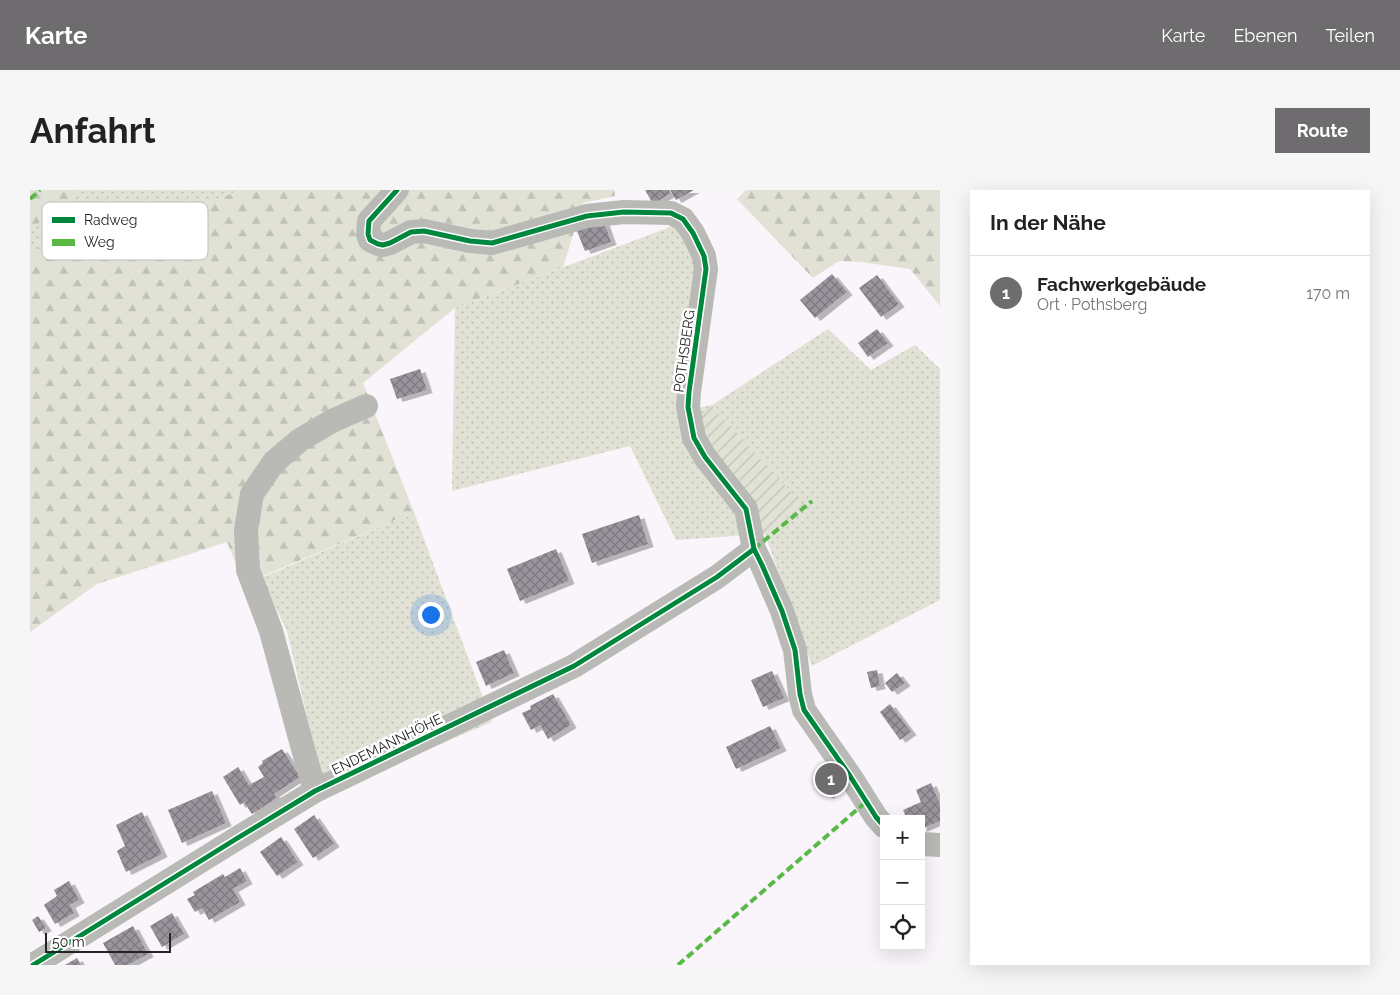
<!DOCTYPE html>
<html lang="de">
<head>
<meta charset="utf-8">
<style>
  :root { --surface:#fff; --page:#f6f6f6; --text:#222; --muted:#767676; --line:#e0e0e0; --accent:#6f6c70 }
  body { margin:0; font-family:Raleway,sans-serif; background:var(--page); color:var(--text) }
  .controls { position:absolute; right:15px; bottom:15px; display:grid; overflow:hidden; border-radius:0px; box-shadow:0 5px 20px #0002 }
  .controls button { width:45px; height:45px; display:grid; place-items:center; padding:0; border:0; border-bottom:1px solid var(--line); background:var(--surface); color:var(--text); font:25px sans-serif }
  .scale { position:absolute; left:15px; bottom:12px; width:126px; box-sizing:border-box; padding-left:5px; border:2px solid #252226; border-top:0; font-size:14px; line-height:18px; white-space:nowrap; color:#252226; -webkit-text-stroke:4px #fff; paint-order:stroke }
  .you { position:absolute; left:400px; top:424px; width:18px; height:18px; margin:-12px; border:4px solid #fff; border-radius:50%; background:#1a73e8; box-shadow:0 0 0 8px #1a73e833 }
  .badge { display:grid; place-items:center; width:32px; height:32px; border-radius:50%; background:var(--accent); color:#fff; font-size:16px; font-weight:700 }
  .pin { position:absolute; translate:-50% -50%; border:2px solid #fff; box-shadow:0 1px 5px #0006 }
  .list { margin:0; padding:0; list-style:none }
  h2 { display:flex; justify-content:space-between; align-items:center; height:65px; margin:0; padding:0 20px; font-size:21px }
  h2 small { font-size:16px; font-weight:400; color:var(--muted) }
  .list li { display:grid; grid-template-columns:32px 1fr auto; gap:15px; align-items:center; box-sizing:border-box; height:75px; padding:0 20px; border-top:1px solid var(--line) }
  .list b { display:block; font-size:19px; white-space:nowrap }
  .list p { margin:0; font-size:16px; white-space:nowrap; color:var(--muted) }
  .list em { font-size:16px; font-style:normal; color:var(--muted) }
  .icon { flex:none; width:28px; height:28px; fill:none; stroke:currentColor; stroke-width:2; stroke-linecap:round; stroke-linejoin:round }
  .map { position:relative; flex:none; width:910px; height:775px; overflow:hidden; border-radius:0px }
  header { display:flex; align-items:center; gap:30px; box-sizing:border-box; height:70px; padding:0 25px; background:var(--accent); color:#fff }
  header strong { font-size:24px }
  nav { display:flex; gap:28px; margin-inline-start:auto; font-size:18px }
  .intro { display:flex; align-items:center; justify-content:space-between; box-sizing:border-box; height:120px; padding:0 30px }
  h1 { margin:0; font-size:35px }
  .button { padding:12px 22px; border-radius:0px; background:var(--accent); color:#fff; font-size:18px; font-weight:700 }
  main { display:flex; gap:30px; padding:0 30px }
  aside { flex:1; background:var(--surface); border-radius:0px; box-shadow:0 5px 20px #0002 }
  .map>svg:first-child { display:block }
  .grass { fill:url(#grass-dots) }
  .forest { fill:url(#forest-firs) }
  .garden { fill:url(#garden-furrows) }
  .building { fill:url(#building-cross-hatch); filter:url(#shadow) }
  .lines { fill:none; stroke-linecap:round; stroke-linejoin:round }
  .minor { stroke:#b9b9b6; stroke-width:24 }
  .quiet { stroke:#58b947; stroke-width:4; stroke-dasharray:8 4; stroke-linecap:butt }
  .cycleway-casing { stroke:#fff; stroke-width:8 }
  .cycleway { stroke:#00873e; stroke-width:5 }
  .labels { text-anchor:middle; stroke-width:5; stroke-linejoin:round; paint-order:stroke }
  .street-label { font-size:14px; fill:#252226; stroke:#fff }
  .key { fill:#fff; stroke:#bebdbe; stroke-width:1 }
  .key-label { font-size:14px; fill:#252226 }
</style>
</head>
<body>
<header>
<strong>Karte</strong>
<nav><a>Karte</a><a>Ebenen</a><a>Teilen</a></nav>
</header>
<div class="intro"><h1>Anfahrt</h1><a class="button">Route</a></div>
<main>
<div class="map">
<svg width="910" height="775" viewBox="0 0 910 775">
  <defs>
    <pattern id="grass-dots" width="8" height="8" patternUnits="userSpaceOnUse" patternTransform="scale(1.25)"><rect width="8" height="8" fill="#e1e2d5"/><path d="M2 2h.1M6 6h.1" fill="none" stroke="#c1c2b7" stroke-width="1.8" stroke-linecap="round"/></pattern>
    <pattern id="forest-firs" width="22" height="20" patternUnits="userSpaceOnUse" patternTransform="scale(1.25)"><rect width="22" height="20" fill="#e1e2d5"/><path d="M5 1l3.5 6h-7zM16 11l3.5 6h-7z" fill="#c1c2b7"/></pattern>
    <pattern id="garden-furrows" width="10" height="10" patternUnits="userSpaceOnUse" patternTransform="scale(1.25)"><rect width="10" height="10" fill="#e1e2d5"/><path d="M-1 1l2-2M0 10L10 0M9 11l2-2" fill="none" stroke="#c1c2b7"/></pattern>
    <pattern id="building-cross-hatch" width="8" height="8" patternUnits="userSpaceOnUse" patternTransform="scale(1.25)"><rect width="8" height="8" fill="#9a949c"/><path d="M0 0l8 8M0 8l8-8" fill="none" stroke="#7d787f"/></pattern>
    <filter id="shadow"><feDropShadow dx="5.5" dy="3" stdDeviation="0" flood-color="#0004"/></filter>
  </defs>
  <rect width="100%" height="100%" fill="#f9f5fa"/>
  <path class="grass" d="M51 0H212L76 50 0 59V40Z
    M648 34 669 68 664 218 682 215 798 139 841 180 885 155 910 179V410L782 476 735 344 646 350 600 256 422 301 425 118Z
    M384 322 462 532 295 604 257 441 231 388Z"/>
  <path class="forest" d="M0 0H51L0 40Z
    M212 0H585V6L553 13 533 77 425 118 333 193 384 322 214 394 197 352 67 394 0 442V59L76 50Z
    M716 0H910V116L880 79 831 72 809 71 783 88 707 9Z"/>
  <path class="garden" d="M682 216 773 315 735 344 725 340 670 246V226Z"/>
  <path class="building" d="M615 0H639L641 3 623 14Z
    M640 0H664L646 10Z
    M574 32 581 52 555 61 547 41Z
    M802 84 817 102 785 128 770 110Z
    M847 85 869 114 851 127 829 98Z
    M847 139 858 153 838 167 828 153Z
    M390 179 397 200 367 209 360 189Z
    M609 325 618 354 562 373 552 344Z
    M526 359 539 391 490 411 477 379Z
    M474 460 484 483 456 496 446 472Z
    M847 480 850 496 841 498 837 482Z
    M742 481 754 508 733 517 721 490Z
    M867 483 875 493 862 502 855 493Z
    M523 504 541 535 518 549 510 535 501 540 492 523 501 519 500 516Z
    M860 514 881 542 870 550 850 522Z
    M740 536 751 558 706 579 696 557Z
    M252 559 270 587 244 604 247 608 222 624 214 612 210 615 193 587 208 577 219 595 234 587 228 577 233 573 232 571Z
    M804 572 818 586 798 606 783 591Z
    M901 593 910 614V631L891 639V629H877L873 620 891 612 886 600Z
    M182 601 196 633 152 653 138 620Z
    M112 622 132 664 96 682 87 661 95 656 86 635Z
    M284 625 304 654 283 668 264 639Z
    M251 647 268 672 247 686 230 662Z
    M210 678 217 691 203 699 210 712 179 730 172 718 165 722 157 709 165 705 163 702 193 684 195 687Z
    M39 691 49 710 40 715 44 723 25 734 14 715 27 706 24 700Z
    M142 723 154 744 132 757 120 736Z
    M8 726 16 738 9 742 2 730Z
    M103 736 118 764 98 775H85L73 753Z
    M47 768 51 775H35Z"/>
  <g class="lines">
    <path class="minor" d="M367 0 339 31 338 44 340 50 348 54 353 55 360 53 381 42 394 41 440 51 462 53 557 26 594 22 641 23 653 29 663 43 674 66 676 79 659 202 658 217 664 248 675 267 716 319 724 359 732 375 752 421 765 460 770 504 774 520 820 586 846 627 854 636
      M285 601 276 570 241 441 218 380 216 340 222 304 244 272 270 250 302 231 336 216
      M891 654 910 655
      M3 775 206 649 285 601 544 476 687 387 724 359"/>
    <path class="quiet" d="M0 9 10 0
      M724 359 782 311
      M648 775 837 611"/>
    <defs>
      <path id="cycleway" d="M367 0 339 31 338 44 340 50 348 54 353 55 360 53 381 42 394 41 440 51 462 53 557 26 594 22 641 23 653 29 663 43 674 66 676 79 659 202 658 217 664 248 675 267 716 319 724 359 732 375 752 421 765 460 770 504 774 520 820 586 846 627 854 636
        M3 775 206 649 285 601 544 476 687 387 724 359"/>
    </defs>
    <use href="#cycleway" class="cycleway-casing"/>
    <use href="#cycleway" class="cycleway"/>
  </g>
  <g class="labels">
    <g class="street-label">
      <text transform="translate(654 161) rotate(-82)" y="5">POTHSBERG</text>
      <text transform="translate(357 554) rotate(-26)" y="5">ENDEMANNHÖHE</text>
    </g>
  </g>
  <rect x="12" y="12" width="166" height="58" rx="8" class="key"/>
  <rect x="22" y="27" width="23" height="6" fill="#00873e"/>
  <rect x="22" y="49" width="23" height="7" fill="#58b947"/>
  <g class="key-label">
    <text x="54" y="35">Radweg</text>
    <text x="54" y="57">Weg</text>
  </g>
</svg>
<div class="controls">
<button>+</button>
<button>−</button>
<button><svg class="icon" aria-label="locate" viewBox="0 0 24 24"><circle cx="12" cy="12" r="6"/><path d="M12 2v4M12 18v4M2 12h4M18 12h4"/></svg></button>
</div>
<div class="scale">50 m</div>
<div class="you"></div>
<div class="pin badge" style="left:801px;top:589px">1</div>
</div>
<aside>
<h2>In der Nähe<small></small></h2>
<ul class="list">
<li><span class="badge">1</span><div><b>Fachwerkgebäude</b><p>Ort · Pothsberg</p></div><em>170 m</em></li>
</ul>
</aside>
</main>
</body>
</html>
